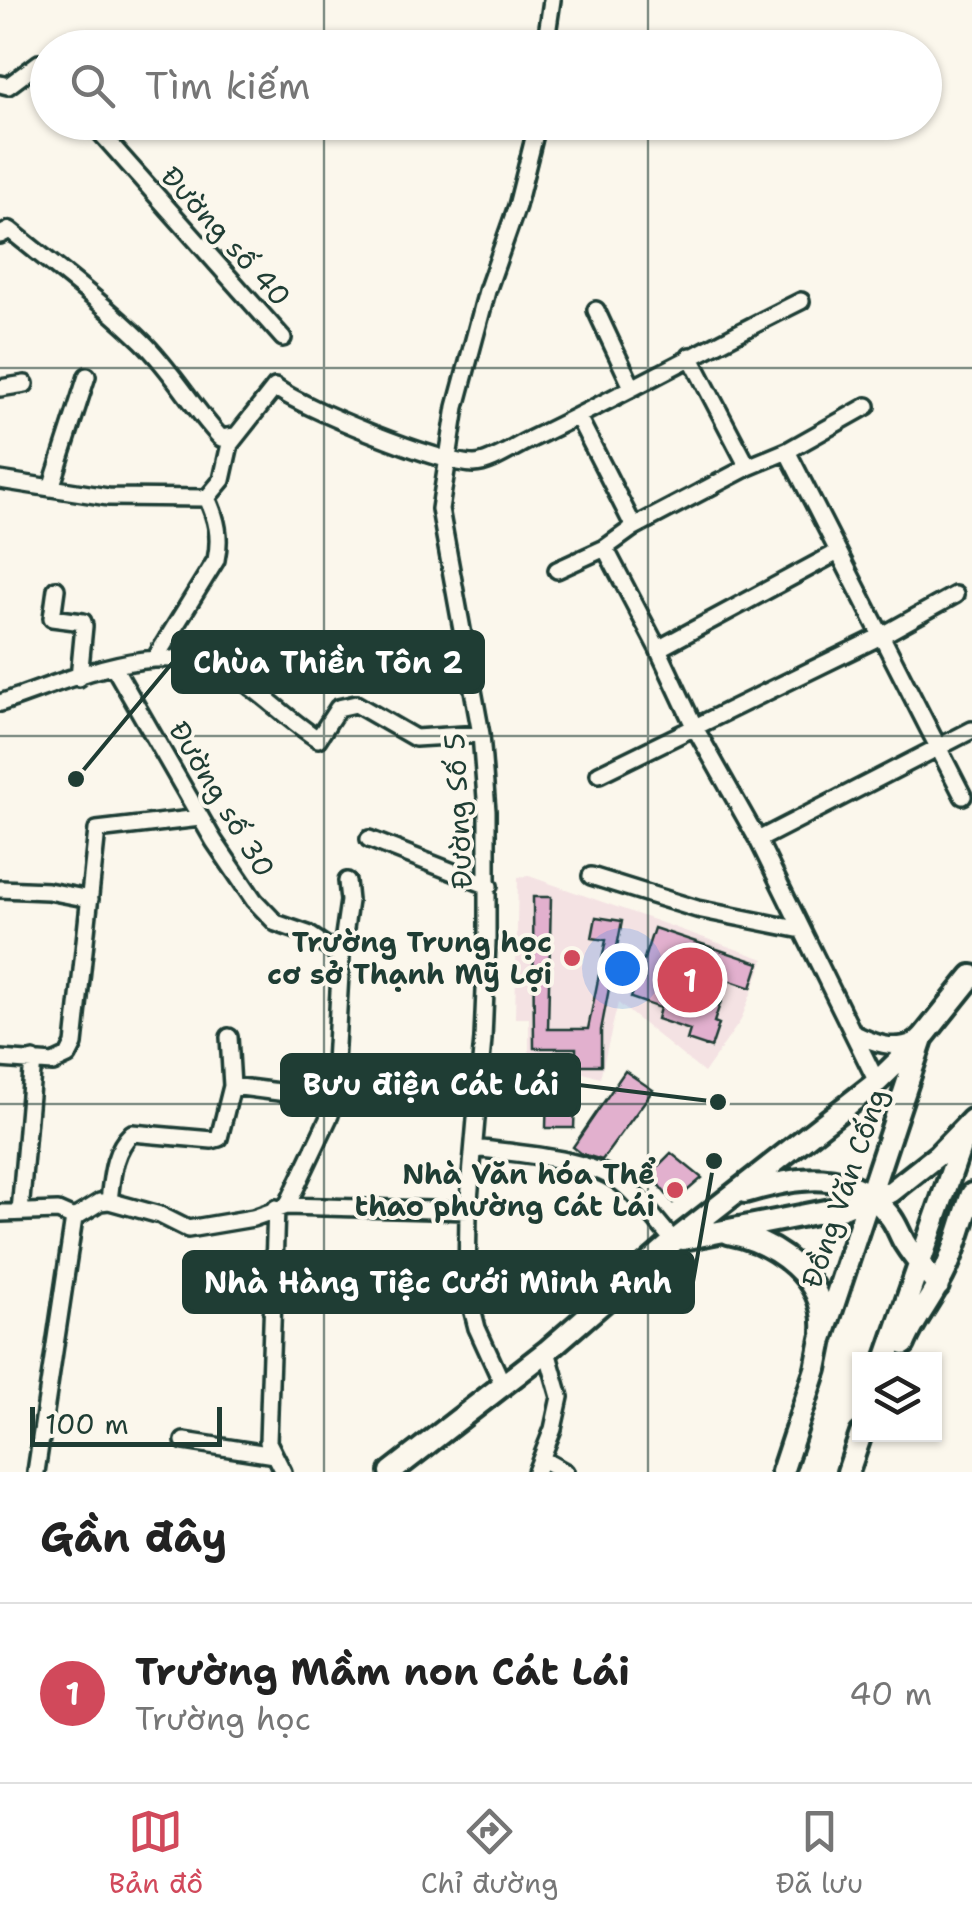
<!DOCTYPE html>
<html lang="vi">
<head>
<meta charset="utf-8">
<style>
  :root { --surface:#fff; --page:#f2f2f2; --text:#222; --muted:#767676; --line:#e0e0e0; --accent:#d1495b }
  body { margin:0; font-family:"Shantell Sans",sans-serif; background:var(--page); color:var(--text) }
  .controls { position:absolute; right:30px; bottom:30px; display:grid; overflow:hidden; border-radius:0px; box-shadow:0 2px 8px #0004 }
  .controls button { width:90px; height:90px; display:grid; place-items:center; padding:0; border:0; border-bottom:2px solid var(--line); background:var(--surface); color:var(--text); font:50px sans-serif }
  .scale { position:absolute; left:30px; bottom:25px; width:192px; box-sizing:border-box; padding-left:10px; border:5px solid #1f3d34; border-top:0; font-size:28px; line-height:35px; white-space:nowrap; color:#1f3d34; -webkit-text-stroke:8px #fbf7ec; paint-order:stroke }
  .you { position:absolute; left:622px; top:968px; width:35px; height:35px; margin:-25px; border:8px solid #fff; border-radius:50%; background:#1a73e8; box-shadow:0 0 0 15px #1a73e833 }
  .badge { display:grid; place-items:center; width:65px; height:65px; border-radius:50%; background:var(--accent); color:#fff; font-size:32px; font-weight:700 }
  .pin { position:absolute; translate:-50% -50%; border:5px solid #fff; box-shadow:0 2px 10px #0006 }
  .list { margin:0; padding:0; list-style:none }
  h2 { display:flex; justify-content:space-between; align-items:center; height:130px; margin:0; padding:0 40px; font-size:42px }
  h2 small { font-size:32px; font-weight:400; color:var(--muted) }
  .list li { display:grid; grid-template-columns:65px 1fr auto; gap:30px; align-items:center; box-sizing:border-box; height:180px; padding:0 40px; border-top:2px solid var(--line) }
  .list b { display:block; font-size:38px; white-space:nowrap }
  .list p { margin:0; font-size:32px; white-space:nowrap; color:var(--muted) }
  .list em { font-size:32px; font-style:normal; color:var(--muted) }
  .icon { flex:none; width:55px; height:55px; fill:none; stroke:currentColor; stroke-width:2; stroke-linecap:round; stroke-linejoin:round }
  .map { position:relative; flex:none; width:972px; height:1472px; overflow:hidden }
  .search { position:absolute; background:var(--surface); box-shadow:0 2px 8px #0004; left:30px; right:30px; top:30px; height:110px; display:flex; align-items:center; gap:25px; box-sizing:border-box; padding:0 35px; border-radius:55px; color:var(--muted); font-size:38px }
  .sheet { height:310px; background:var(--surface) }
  nav { display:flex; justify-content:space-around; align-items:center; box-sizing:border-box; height:140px; border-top:2px solid var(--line); background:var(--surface); font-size:28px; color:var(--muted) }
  nav a { display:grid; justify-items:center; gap:5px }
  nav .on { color:var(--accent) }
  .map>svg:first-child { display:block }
  .built { fill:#f4e2e3 }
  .building { fill:#e2b0ce; stroke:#1f3d34; stroke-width:2.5 }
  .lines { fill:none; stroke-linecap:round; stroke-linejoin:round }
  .minor-casing { stroke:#1f3d34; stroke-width:22 }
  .major-casing { stroke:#1f3d34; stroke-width:28 }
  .minor { stroke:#fbf7ec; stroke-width:15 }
  .major { stroke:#fbf7ec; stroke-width:20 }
  .grid { fill:none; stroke:#1f3d34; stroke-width:2.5; stroke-opacity:0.55 }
  .poi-dot { fill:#d1495b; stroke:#fbf7ec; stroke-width:4 }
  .labels { text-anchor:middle; stroke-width:8; stroke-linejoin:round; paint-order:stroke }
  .street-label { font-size:28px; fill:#1f3d34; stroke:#fbf7ec }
  .poi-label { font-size:28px; font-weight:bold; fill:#1f3d34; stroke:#fbf7ec; text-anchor:end }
  .leader { fill:none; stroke:#1f3d34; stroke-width:4 }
  .callout-dot { fill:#1f3d34; stroke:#fbf7ec; stroke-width:4 }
  .callout { fill:#1f3d34; stroke:#1f3d34; stroke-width:4 }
  .callout-label { font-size:30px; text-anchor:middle; font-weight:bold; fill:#fff }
</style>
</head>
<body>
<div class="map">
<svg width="972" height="1472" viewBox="0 0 972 1472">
  <rect width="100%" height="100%" fill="#fbf7ec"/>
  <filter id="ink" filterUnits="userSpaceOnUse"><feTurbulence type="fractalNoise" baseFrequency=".01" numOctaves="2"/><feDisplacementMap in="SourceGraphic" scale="20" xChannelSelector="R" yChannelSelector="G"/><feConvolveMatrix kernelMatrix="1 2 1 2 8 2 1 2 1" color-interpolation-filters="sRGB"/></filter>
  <g filter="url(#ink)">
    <path class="built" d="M529 876 764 959 741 1020 704 1073 618 1003 600 1078 529 1056V1018H515L518 877Z"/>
    <path class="building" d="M533 897H551L548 1029H588L606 940 592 938 596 917 622 921 601 1030V1065H576V1048H534Z
      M654 928 759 963 751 988 728 980 714 1022 719 1024 711 1048 687 1040 690 1030 657 1019 660 1008 631 998Z
      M552 1069H564L563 1102 575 1103 574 1128H546L547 1090H552Z
      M625 1071 653 1090 602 1160 582 1154 573 1147Z
      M671 1153 702 1178 673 1203 650 1174Z"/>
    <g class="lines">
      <defs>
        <path id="minor" d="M545 48 552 0
          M0 84 8 86 39 63 48 73
          M91 122 283 338
          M0 235 10 230C54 266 101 301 142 341 172 370 192 407 221 438L235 436
          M596 310 632 387
          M690 356 748 467
          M0 388 25 384
          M578 417 634 527
          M787 451 963 796
          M0 480 108 497 207 498 222 480 230 444 275 387C302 408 440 464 474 464 490 464 514 447 529 440 621 396 710 346 801 301
          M51 488 87 376
          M605 548 658 649 695 728 758 840 877 1082
          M557 570 605 548 634 527 748 467 787 451 867 406
          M56 589 52 618 83 622 84 626 79 678
          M658 649 838 552
          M156 657 216 560C221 537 217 519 207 498
          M114 667 214 841 254 900 276 923 308 934 341 956 333 1099 330 1115 287 1206
          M0 703C77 678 168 630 244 682 270 700 291 722 318 739L338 708 356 704 415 738 481 734
          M599 774 881 636 955 595
          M369 839 489 886
          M758 840 972 730
          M591 876 697 909 802 930
          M0 889 48 891 90 899
          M341 956 349 901 347 881
          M853 1033C874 1043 893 1051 915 1041
          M0 1059 53 1063 68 1056 74 1044 97 830 200 818
          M232 1086 333 1099
          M474 1148C518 1154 593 1157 626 1187 644 1203 658 1224 674 1241
          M109 1201C112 1176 113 1151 132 1133L212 1140 219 1138 232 1086 229 1037
          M276 1208 268 1442 283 1472
          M20 1212 33 1060
          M0 1213 58 1211 74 1218 100 1202 109 1201 160 1215 188 1229 253 1218 287 1206 468 1211
          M503 1385 477 1328 467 1289 468 1211 483 1039 487 942V811L481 734 440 509 456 407 487 291 517 206 538 122
          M184 1441 274 1455
          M542 1459 565 1472
          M36 1472 74 1218
          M536 1472 553 1429 560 1397 547 1351"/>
        <path id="major" d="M745 1192C797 1177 851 1166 889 1215 896 1223 899 1233 904 1242 914 1258 926 1272 938 1286
          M728 1233C775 1242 827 1277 823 1332
          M683 1239 841 1208 870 1196 891 1192 938 1155 972 1120
          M904 1344C915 1317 934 1296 946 1269 957 1245 963 1219 972 1194
          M886 1360 966 1130
          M391 1472 547 1351 674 1241 877 1082 923 1037 972 976
          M782 1472 816 1369 822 1339 922 1039
          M848 1472 861 1434"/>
      </defs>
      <use href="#minor" class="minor-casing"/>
      <use href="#major" class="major-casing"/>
      <use href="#minor" class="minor"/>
      <use href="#major" class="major"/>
    </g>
  </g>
  <path class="grid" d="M324 0V48M648 0V48M324 122V1472M648 122V1472M0 368H972M0 736H972M0 1104H972"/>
  <g class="poi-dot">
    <circle cx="572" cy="958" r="10"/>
    <circle cx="675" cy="1190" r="10"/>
  </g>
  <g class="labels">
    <g class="street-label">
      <text transform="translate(226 236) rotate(48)" y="10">Đường số 40</text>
      <text transform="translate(222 799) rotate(59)" y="10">Đường số 30</text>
      <text transform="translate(458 811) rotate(-93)" y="10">Đường Số 5</text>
      <text transform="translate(844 1188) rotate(-71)" y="10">Đồng Văn Cống</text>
    </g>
    <g class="poi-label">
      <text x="552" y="952">Trường Trung học<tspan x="552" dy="32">cơ sở Thạnh Mỹ Lợi</tspan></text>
      <text x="655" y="1184">Nhà Văn hóa Thể<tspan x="655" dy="32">thao phường Cát Lái</tspan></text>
    </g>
  </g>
  <path class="leader" d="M76 779L173 662M718 1102L579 1085M714 1161L693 1282"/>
  <g class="callout-dot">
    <circle cx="76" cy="779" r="10"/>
    <circle cx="718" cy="1102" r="10"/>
    <circle cx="714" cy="1161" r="10"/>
  </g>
  <g class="callout">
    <rect x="173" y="632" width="310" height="60" rx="10"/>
    <rect x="282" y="1055" width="297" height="60" rx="10"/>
    <rect x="184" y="1252" width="509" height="60" rx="10"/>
  </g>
  <g class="callout-label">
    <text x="328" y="673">Chùa Thiền Tôn 2</text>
    <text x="431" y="1095">Bưu điện Cát Lái</text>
    <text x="438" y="1293">Nhà Hàng Tiệc Cưới Minh Anh</text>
  </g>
</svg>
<div class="controls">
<button><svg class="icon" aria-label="layers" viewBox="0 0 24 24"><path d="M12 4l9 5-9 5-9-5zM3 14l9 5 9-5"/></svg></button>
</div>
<div class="scale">100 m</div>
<div class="you"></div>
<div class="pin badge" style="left:690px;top:980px">1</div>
<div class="search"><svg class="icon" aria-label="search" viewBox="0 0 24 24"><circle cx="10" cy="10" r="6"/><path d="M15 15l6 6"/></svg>Tìm kiếm</div>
</div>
<section class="sheet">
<h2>Gần đây<small></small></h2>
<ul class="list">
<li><span class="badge">1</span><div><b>Trường Mầm non Cát Lái</b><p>Trường học</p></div><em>40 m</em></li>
</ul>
</section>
<nav>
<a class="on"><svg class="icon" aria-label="map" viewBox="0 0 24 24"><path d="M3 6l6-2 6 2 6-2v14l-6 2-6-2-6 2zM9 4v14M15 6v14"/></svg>Bản đồ</a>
<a><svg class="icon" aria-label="directions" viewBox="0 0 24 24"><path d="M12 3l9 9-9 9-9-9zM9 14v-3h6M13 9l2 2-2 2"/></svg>Chỉ đường</a>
<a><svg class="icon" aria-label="saved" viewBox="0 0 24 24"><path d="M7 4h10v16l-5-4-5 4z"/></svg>Đã lưu</a>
</nav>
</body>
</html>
